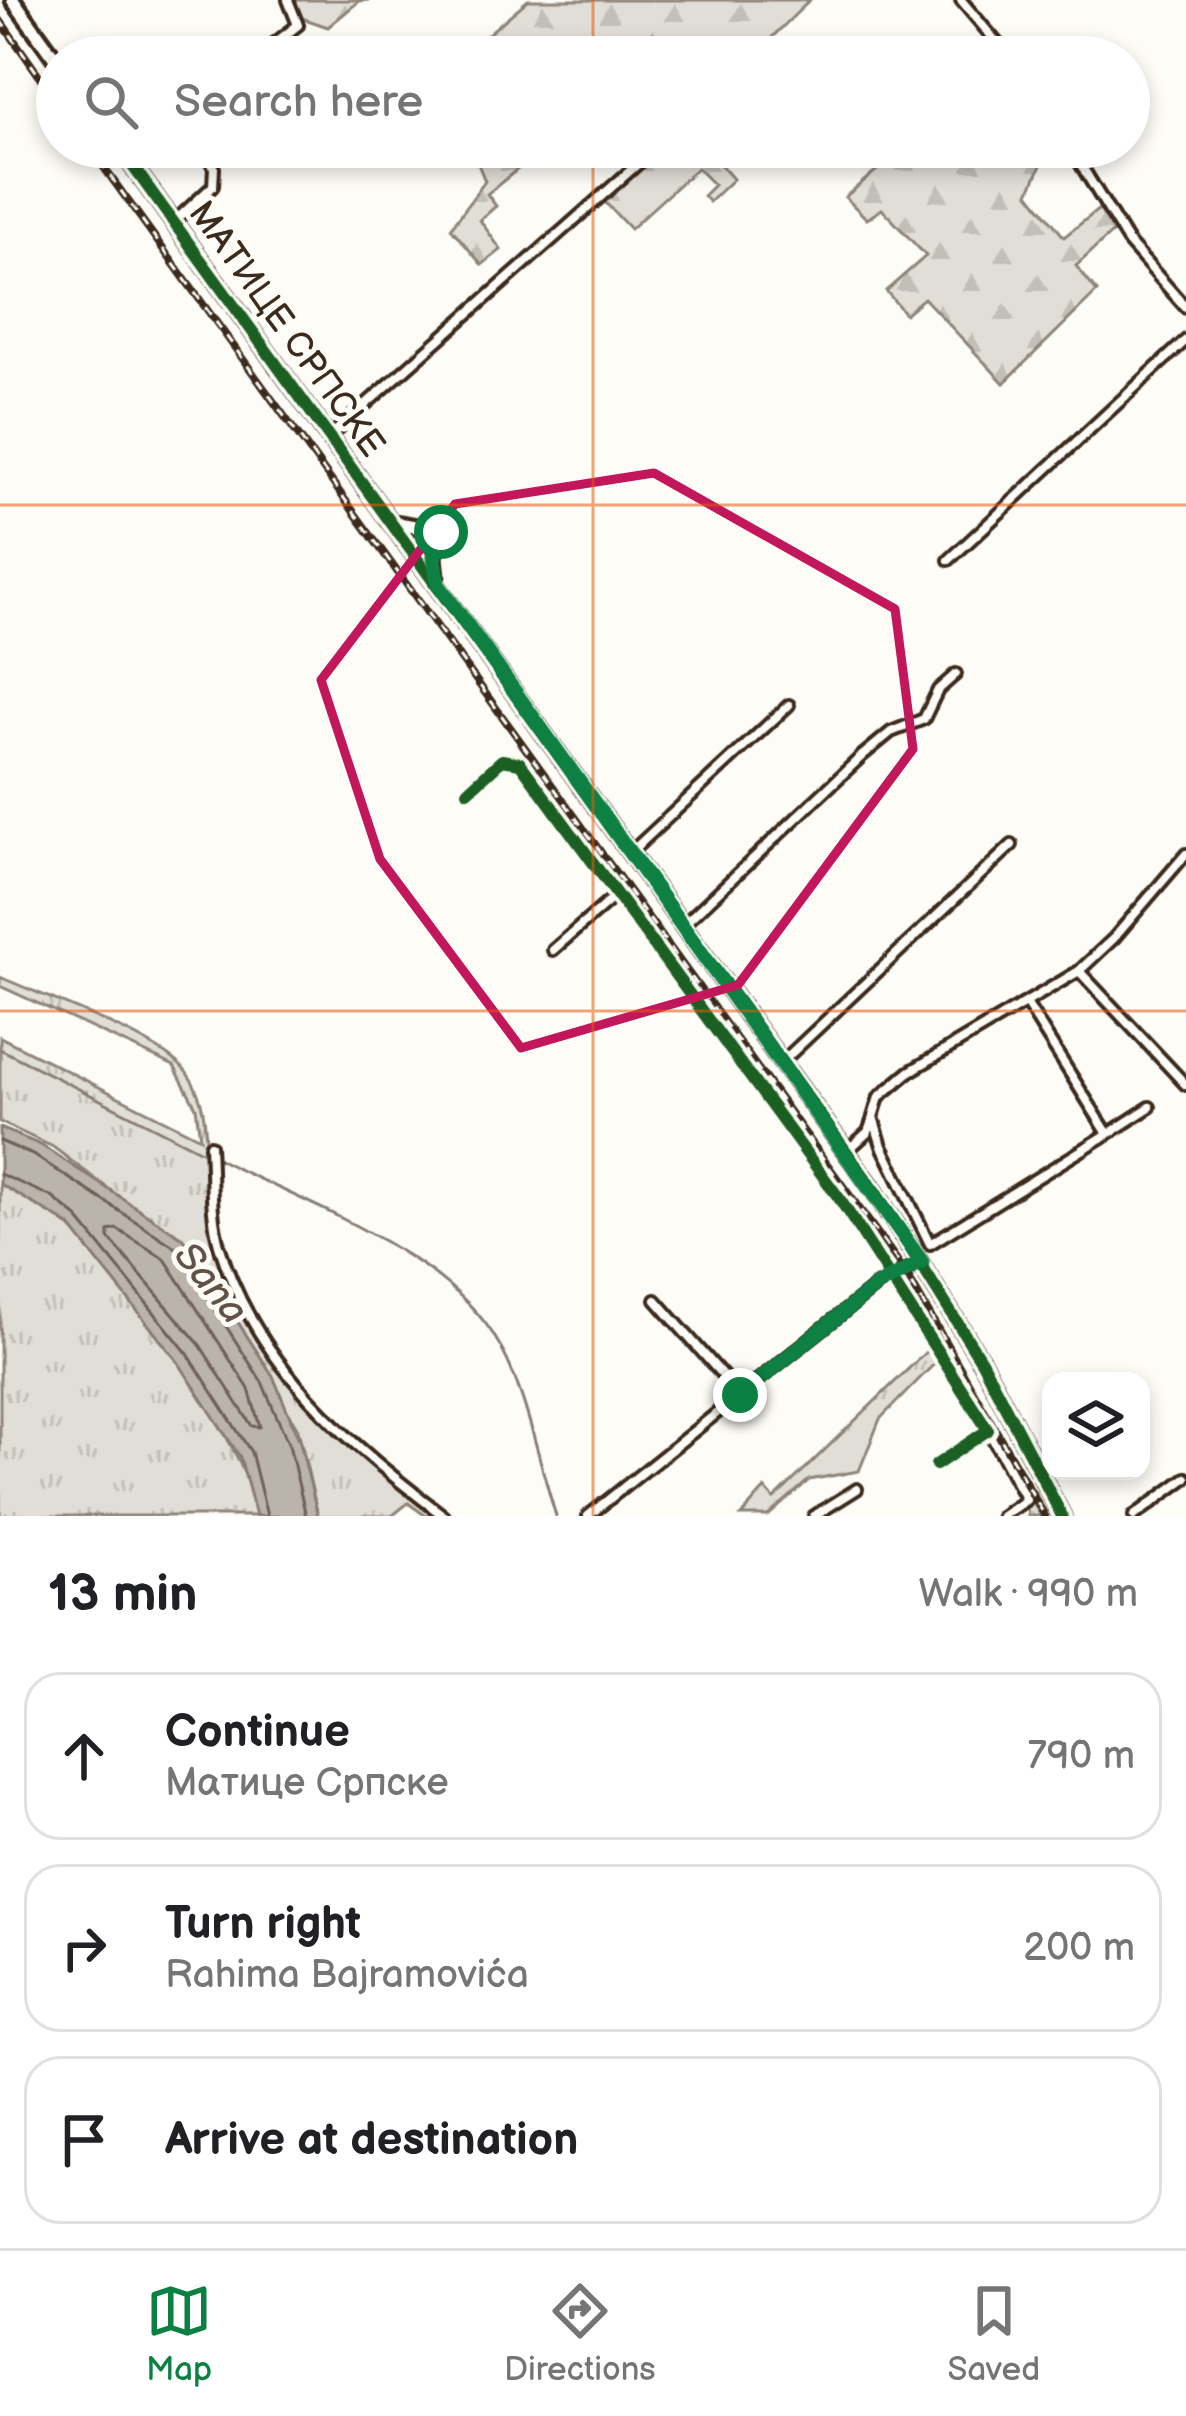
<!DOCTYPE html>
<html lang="en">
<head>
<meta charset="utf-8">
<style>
  :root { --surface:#fff; --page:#f2f2f2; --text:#202124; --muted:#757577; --line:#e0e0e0; --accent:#0b8043 }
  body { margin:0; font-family:"Balsamiq Sans",sans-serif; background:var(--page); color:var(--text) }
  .controls { position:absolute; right:36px; bottom:36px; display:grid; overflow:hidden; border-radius:24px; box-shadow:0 6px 18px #0003 }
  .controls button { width:108px; height:108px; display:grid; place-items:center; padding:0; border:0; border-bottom:3px solid var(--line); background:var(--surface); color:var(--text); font:60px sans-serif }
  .stop { position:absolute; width:36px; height:36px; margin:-27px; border:9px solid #0b8043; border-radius:50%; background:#fff }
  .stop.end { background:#0b8043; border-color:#fff; box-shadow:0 3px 12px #0008 }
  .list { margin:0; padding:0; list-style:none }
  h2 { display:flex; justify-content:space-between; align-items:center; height:156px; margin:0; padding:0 48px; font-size:51px }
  h2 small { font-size:39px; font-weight:400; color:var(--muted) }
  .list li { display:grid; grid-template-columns:78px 1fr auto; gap:36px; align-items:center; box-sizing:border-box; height:168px; margin:0 24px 24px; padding:0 24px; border:3px solid var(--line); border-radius:36px }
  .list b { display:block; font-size:45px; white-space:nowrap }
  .list p { margin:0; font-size:39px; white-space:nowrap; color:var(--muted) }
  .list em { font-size:39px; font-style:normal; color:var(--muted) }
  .icon { flex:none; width:66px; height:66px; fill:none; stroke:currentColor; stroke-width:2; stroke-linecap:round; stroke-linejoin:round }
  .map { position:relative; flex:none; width:1186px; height:1516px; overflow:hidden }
  .search { position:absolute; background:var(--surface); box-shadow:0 6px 18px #0003; left:36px; right:36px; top:36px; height:132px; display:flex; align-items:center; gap:30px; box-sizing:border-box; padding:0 42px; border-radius:66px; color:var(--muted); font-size:45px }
  .sheet { height:732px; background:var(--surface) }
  nav { display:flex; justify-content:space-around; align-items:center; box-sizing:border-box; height:168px; border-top:3px solid var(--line); background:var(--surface); font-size:33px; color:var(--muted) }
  nav a { display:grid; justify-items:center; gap:6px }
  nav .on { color:var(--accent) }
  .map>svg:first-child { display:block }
  .grass { fill:url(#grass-tufts); stroke:#8e847a; stroke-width:3 }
  .forest { fill:url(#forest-firs); stroke:#8e847a; stroke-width:3 }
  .water { fill:#bbb4ad; stroke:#887d74; stroke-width:3 }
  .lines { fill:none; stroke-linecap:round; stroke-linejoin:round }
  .shore { stroke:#6e6157; stroke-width:3 }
  .stream { stroke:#887d74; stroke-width:3 }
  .street-casing { stroke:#3b2a1e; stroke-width:16 }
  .primary-casing { stroke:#3b2a1e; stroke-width:21 }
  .street { stroke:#fdfcf7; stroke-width:8 }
  .primary { stroke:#fdfcf7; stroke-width:12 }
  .rail-casing { stroke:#3b2a1e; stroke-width:8 }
  .rail { stroke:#fdfcf7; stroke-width:3; stroke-dasharray:9; stroke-linecap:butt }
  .cycleway-casing { stroke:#fdfcf7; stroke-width:20 }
  .cycleway { stroke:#1b5e20; stroke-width:12 }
  .route { stroke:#0b8043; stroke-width:15 }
  .marked { fill:none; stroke:#c2185b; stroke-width:9; stroke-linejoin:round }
  .grid { fill:none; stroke:#e8590c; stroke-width:3; stroke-opacity:0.55 }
  .labels { text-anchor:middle; stroke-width:10; stroke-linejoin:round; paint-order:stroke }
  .street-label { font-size:36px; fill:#3b2a1e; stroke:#fdfcf7 }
  .water-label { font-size:39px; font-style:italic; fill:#615349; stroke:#fdfcf7 }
</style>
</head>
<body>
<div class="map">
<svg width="1186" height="1516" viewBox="0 0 1186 1516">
  <defs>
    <pattern id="grass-tufts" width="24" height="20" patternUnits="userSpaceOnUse" patternTransform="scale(3)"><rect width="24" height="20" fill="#e1ded7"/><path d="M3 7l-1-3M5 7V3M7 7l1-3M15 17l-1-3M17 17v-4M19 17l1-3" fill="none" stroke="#c2bfb8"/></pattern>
    <pattern id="forest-firs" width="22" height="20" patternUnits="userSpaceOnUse" patternTransform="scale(3)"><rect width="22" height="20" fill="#e1ded7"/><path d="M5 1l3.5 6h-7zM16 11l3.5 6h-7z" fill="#c2bfb8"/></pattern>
  </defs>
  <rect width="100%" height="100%" fill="#fdfcf7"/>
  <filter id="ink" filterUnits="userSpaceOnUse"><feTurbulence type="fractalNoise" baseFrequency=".00833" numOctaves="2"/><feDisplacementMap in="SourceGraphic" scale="24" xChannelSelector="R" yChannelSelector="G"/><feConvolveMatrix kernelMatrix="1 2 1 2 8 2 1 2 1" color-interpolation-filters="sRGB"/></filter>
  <g filter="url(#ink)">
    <path class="grass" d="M0 977C42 996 163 1039 187 1073 214 1110 202 1155 210 1197 238 1348 318 1428 437 1516H426L408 1503 392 1516H318L298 1429 195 1254 53 1147 0 1122V1037L200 1138 196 1107 174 1066 0 986Z
      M0 1184C19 1193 41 1203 57 1216 112 1258 254 1449 256 1516H0Z
      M902 1280 1041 1516H1028L1026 1499 897 1283Z
      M932 1346 941 1357 880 1419 859 1471 809 1480 768 1516H741L765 1489 774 1499Z"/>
    <path class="forest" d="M291 0H369L359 1 328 27 299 17Z
      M528 0H810L752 57H659L653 33 633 57H461Z
      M471 147H545L487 194 496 206 480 220 501 250 482 265 451 228 485 181Z
      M662 147H705L733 179 709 202 703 196 714 185 697 168 630 229 604 201Z
      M904 147H1049L1029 193 1064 237 1099 209 1114 231 1076 266 1097 292 1004 383 924 298 905 314 886 291 926 256 882 209 867 219 845 197Z"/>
    <path class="water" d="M0 1128 41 1145 183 1238 273 1376 300 1442 318 1516H256L240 1457 178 1362 69 1225 0 1184Z"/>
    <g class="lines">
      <path class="shore" d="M0 1141 35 1156 175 1247 262 1382 289 1445 306 1516
        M0 1174 52 1197 76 1216 188 1354 251 1452 267 1516
        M117 1229 165 1259 249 1389 260 1427 252 1426 200 1345 109 1238V1231Z"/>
      <path class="stream" d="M0 1049 207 1154
        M216 1158C303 1203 438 1250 493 1334 526 1386 537 1457 556 1516"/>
      <defs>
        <path id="street" d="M961 0 1009 57
          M257 57 298 25 288 0
          M1070 147 1128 242 1186 308
          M174 222 213 186 214 168 203 147
          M330 436 657 147
          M949 560 1186 340
          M468 791 502 760 520 763 839 1198 988 1430 936 1465
          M631 852 789 705
          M683 925 863 755 891 732 924 719 938 690 956 674
          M553 950 615 896
          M1079 971 1186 1085
          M1026 1003 1108 1134 930 1244 882 1146 873 1117 879 1097 909 1072 1079 971 1114 938 1186 854
          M783 1061 1012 845
          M1108 1134 1150 1107
          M210 1145C212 1178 210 1213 219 1245 256 1366 348 1443 444 1516
          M847 1151 868 1132 873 1118
          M656 1300 740 1395
          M988 1430 1026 1500 1002 1516
          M588 1516 876 1286 920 1263
          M814 1516 857 1489
          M1134 1516 1186 1478"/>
        <path id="primary" d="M13 0 57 61
          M119 147 874 1190 982 1362 1062 1516
          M395 523 441 531 434 557 436 576"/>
      </defs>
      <use href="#street" class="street-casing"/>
      <use href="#primary" class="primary-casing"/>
      <use href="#street" class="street"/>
      <use href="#primary" class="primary"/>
      <defs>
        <path id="rail" d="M0 20 57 101
          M89 147 904 1270 1045 1516"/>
      </defs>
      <use href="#rail" class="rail-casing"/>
      <use href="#rail" class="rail"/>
      <defs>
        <path id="cycleway" d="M119 147 874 1190 982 1362 1062 1516
          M468 791 502 760 520 763 839 1198 988 1430 936 1465"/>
      </defs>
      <use href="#cycleway" class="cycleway-casing"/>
      <use href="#cycleway" class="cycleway"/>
    </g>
  </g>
  <g class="lines" filter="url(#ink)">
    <path class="route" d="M441 532 434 557 438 584 922 1262 876 1286 740 1395"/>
  </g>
  <path class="marked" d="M654 473 895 609 913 749 738 985 521 1048 380 859 321 680 455 504Z"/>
  <path class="grid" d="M593 0V57M593 147V1516M0 505H1186M0 1011H1186"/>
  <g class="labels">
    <g class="street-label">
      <text transform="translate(288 328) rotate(54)" y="13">МАТИЦЕ СРПСКЕ</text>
    </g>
    <g class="water-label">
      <text transform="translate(212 1282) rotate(51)" y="14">Sana</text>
    </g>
  </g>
</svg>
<div class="controls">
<button><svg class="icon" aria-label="layers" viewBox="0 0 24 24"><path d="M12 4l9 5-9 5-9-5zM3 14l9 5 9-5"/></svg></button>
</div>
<div class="stop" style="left:441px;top:532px"></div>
<div class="stop end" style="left:740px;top:1395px"></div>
<div class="search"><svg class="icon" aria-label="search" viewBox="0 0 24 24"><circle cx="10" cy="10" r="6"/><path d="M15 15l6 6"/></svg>Search here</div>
</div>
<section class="sheet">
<h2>13 min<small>Walk · 990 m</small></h2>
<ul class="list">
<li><svg class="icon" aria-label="ahead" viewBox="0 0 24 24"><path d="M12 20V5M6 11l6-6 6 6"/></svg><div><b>Continue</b><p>Матице Српске</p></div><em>790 m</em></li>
<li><svg class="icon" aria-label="right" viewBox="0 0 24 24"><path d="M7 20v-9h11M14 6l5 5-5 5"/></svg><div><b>Turn right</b><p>Rahima Bajramovića</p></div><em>200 m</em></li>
<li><svg class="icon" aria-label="arrive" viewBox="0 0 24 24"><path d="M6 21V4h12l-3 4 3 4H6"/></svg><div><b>Arrive at destination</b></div></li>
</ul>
</section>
<nav>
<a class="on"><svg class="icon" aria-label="map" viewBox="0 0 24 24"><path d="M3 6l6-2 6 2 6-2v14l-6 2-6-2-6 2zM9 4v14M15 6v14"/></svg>Map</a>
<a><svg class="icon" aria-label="directions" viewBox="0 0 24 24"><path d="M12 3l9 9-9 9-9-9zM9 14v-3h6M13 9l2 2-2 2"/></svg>Directions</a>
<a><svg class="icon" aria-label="saved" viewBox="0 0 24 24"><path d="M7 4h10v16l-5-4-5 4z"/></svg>Saved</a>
</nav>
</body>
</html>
